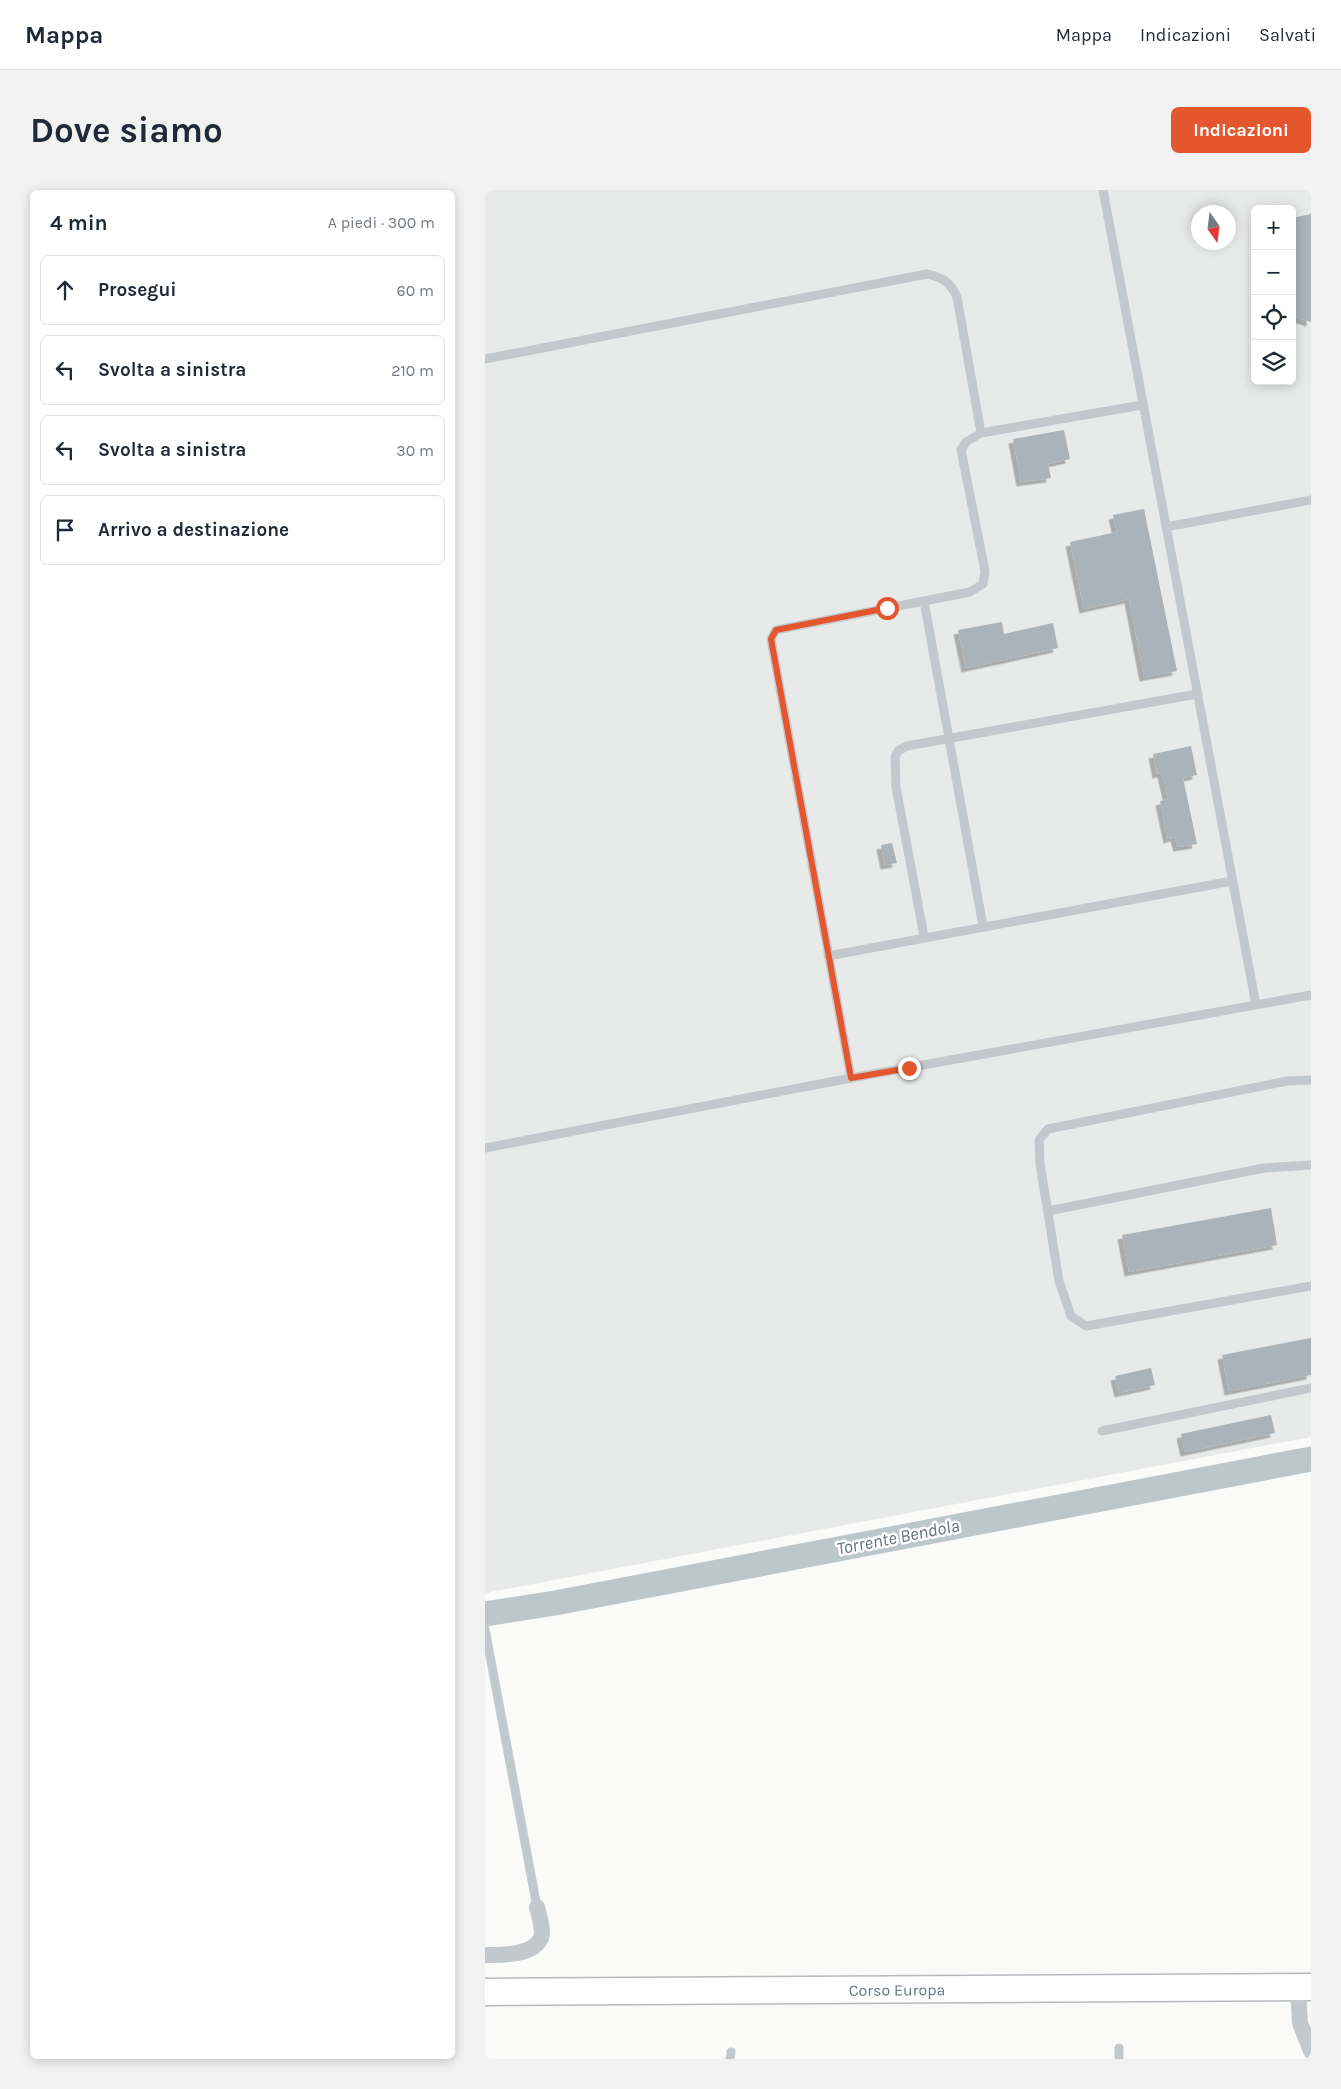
<!DOCTYPE html>
<html lang="it">
<head>
<meta charset="utf-8">
<style>
  :root { --surface:#fff; --page:#f2f2f3; --text:#1f2937; --muted:#747a83; --line:#e0e1e3; --accent:#e4572e }
  body { margin:0; font-family:Karla,sans-serif; background:var(--page); color:var(--text) }
  .controls { position:absolute; right:15px; top:15px; display:grid; overflow:hidden; border-radius:8px; box-shadow:0 2px 12px #0003 }
  .controls button { width:45px; height:45px; display:grid; place-items:center; padding:0; border:0; border-bottom:1px solid var(--line); background:var(--surface); color:var(--text); font:25px sans-serif }
  .compass { position:absolute; left:706px; top:15px; width:45px; height:45px; border-radius:50%; background:var(--surface); box-shadow:0 2px 12px #0003; rotate:166deg }
  .stop { position:absolute; width:15px; height:15px; margin:-11px; border:4px solid #e4572e; border-radius:50%; background:#fff }
  .stop.end { background:#e4572e; border-color:#fff; box-shadow:0 1px 5px #0008 }
  .list { margin:0; padding:0; list-style:none }
  h2 { display:flex; justify-content:space-between; align-items:center; height:65px; margin:0; padding:0 20px; font-size:21px }
  h2 small { font-size:16px; font-weight:400; color:var(--muted) }
  .list li { display:grid; grid-template-columns:32px 1fr auto; gap:15px; align-items:center; box-sizing:border-box; height:70px; margin:0 10px 10px; padding:0 10px; border:1px solid var(--line); border-radius:8px }
  .list b { display:block; font-size:19px; white-space:nowrap }
  .list em { font-size:16px; font-style:normal; color:var(--muted) }
  .icon { flex:none; width:28px; height:28px; fill:none; stroke:currentColor; stroke-width:2; stroke-linecap:round; stroke-linejoin:round }
  .map { position:relative; flex:none; width:826px; height:1869px; overflow:hidden; border-radius:8px }
  header { display:flex; align-items:center; gap:30px; box-sizing:border-box; height:70px; padding:0 25px; background:var(--surface); border-bottom:1px solid var(--line) }
  header strong { font-size:24px }
  nav { display:flex; gap:28px; margin-inline-start:auto; font-size:18px }
  .intro { display:flex; align-items:center; justify-content:space-between; box-sizing:border-box; height:120px; padding:0 30px }
  h1 { margin:0; font-size:35px }
  .button { padding:12px 22px; border-radius:8px; background:var(--accent); color:#fff; font-size:18px; font-weight:700 }
  main { display:flex; gap:30px; padding:0 30px }
  aside { flex:1; background:var(--surface); border-radius:8px; box-shadow:0 2px 12px #0003 }
  .map>svg:first-child { display:block }
  .built { fill:#e8e9e9; fill-rule:evenodd }
  .lines { fill:none; stroke-linecap:round; stroke-linejoin:round }
  .river { stroke:#bbc7cb; stroke-width:25 }
  .building { fill:#aab3b9; filter:url(#shadow) }
  .primary-casing { stroke:#b5babe; stroke-width:29 }
  .lane { stroke:#c3c8cc; stroke-width:9 }
  .street { stroke:#c3c8cc; stroke-width:16 }
  .primary { stroke:#fff; stroke-width:26 }
  .route { stroke:#e4572e; stroke-width:6 }
  .labels { text-anchor:middle; stroke-width:5; stroke-linejoin:round; paint-order:stroke }
  .street-label { font-size:16px; fill:#657683; stroke:#fff }
  .water-label { font-size:18px; font-style:italic; fill:#60757c; stroke:#fff }
</style>
</head>
<body>
<header>
<strong>Mappa</strong>
<nav><a>Mappa</a><a>Indicazioni</a><a>Salvati</a></nav>
</header>
<div class="intro"><h1>Dove siamo</h1><a class="button">Indicazioni</a></div>
<main>
<aside>
<h2>4 min<small>A piedi · 300 m</small></h2>
<ul class="list">
<li><svg class="icon" aria-label="ahead" viewBox="0 0 24 24"><path d="M12 20V5M6 11l6-6 6 6"/></svg><div><b>Prosegui</b></div><em>60 m</em></li>
<li><svg class="icon" aria-label="left" viewBox="0 0 24 24"><path d="M17 20v-9H6M10 6l-5 5 5 5"/></svg><div><b>Svolta a sinistra</b></div><em>210 m</em></li>
<li><svg class="icon" aria-label="left" viewBox="0 0 24 24"><path d="M17 20v-9H6M10 6l-5 5 5 5"/></svg><div><b>Svolta a sinistra</b></div><em>30 m</em></li>
<li><svg class="icon" aria-label="arrive" viewBox="0 0 24 24"><path d="M6 21V4h12l-3 4 3 4H6"/></svg><div><b>Arrivo a destinazione</b></div></li>
</ul>
</aside>
<div class="map">
<svg width="826" height="1869" viewBox="0 0 826 1869">
  <defs>
    <filter id="shadow"><feDropShadow dx="-4.5" dy="4.5" stdDeviation="0" flood-color="#0004"/></filter>
  </defs>
  <rect width="100%" height="100%" fill="#fafaf8"/>
  <path class="built" d="M0 0H826V1247L0 1403ZM770 19H807V191H770ZM714 22H744V52H714Z"/>
  <g class="lines">
    <path class="river" d="M0 1424 70 1413 826 1269"/>
  </g>
  <path class="building" d="M826 24V132L807 126V28Z
    M579 240 585 269 563 274 566 288 536 292 528 249Z
    M659 319 692 481 659 487 644 409 599 419 585 352 632 342 628 325Z
    M517 432 519 444 568 433 573 458 481 478 473 440Z
    M706 556 712 585 698 588 712 654 693 657 690 647 683 649 675 611 683 609 677 583 672 584 668 564Z
    M407 653 412 673 400 675 396 655Z
    M786 1018 792 1055 644 1082 637 1045Z
    M826 1148V1185L744 1201 737 1165Z
    M666 1178 670 1195 634 1203 630 1186Z
    M786 1225 790 1243 700 1262 696 1244Z"/>
  <g class="lines">
    <defs>
      <g id="primary">
        <path id="s1" d="M0 1802 826 1797"/>
      </g>
    </defs>
    <use href="#primary" class="primary-casing"/>
    <path class="lane" d="M618 0 771 815
      M0 169 442 84C459 88 465 92 472 107L496 243 481 252 476 260 500 381 498 394 485 402 291 440 286 449 366 888
      M496 243 657 215
      M681 337 826 310
      M439 411 498 736
      M439 746 411 597 410 567 413 561 422 556 712 504
      M343 766 747 691
      M826 890 802 891 563 939 554 950 555 974 574 1091 586 1126 601 1136 826 1096
      M0 958 366 888 826 805
      M563 1021 779 978 826 975
      M617 1241 826 1198
      M0 1439 52 1717
      M634 1858V1869
      M245 1869 246 1862"/>
    <path class="street" d="M0 1765C16 1765 48 1766 56 1748 59 1740 54 1726 52 1717
      M813 1797 815 1833 826 1861"/>
    <use href="#primary" class="primary"/>
  </g>
  <g class="lines">
    <path class="route" d="M402 418 291 440 286 449 366 888 424 878"/>
  </g>
  <g class="labels">
    <g class="street-label">
      <text dy="6" stroke="none"><textPath href="#s1" startOffset="412">Corso Europa</textPath></text>
    </g>
    <g class="water-label">
      <text transform="translate(413 1347) rotate(-11)" y="6">Torrente Bendola</text>
    </g>
  </g>
</svg>
<div class="controls">
<button>+</button>
<button>−</button>
<button><svg class="icon" aria-label="locate" viewBox="0 0 24 24"><circle cx="12" cy="12" r="6"/><path d="M12 2v4M12 18v4M2 12h4M18 12h4"/></svg></button>
<button><svg class="icon" aria-label="layers" viewBox="0 0 24 24"><path d="M12 4l9 5-9 5-9-5zM3 14l9 5 9-5"/></svg></button>
</div>
<svg class="compass" viewBox="-18 -18 36 36"><path d="M0-13l5 13h-10z" fill="#e53935"/><path d="M0 13l5-13h-10z" fill="#747a83"/></svg>
<div class="stop" style="left:402px;top:418px"></div>
<div class="stop end" style="left:424px;top:878px"></div>
</div>
</main>
</body>
</html>
